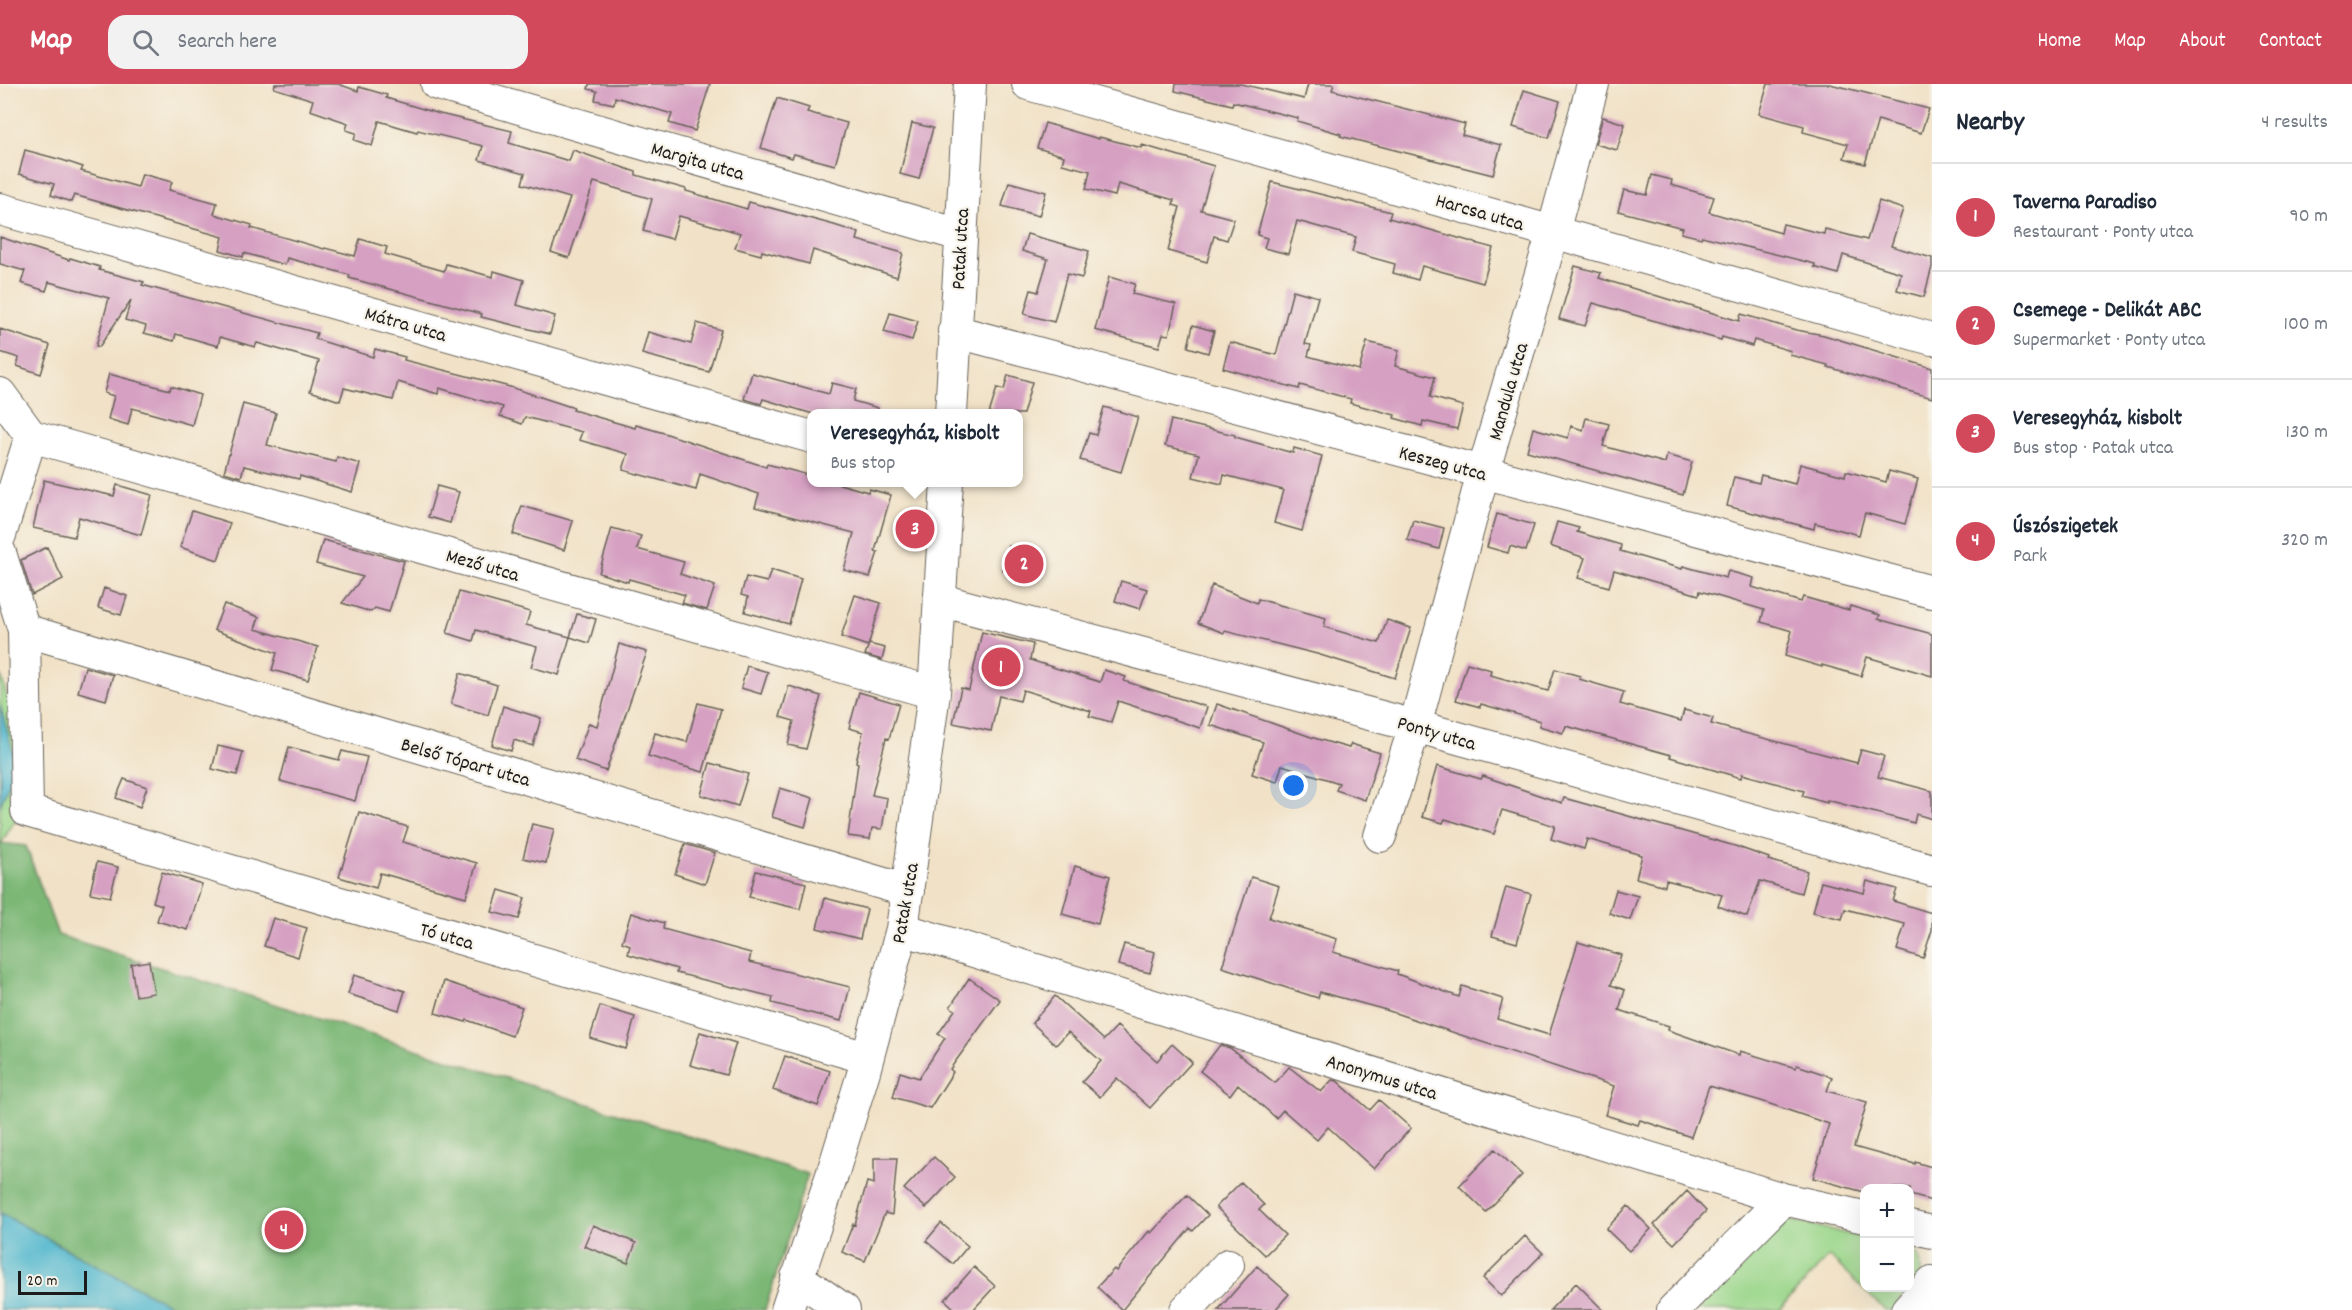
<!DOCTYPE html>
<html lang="en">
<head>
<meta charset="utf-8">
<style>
  :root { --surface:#fff; --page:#f2f2f3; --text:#1f2937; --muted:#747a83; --line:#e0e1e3; --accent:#d1495b }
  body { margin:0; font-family:Dekko,sans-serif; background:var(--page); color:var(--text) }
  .controls { position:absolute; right:18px; bottom:18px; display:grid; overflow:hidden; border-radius:12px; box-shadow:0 6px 24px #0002 }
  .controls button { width:54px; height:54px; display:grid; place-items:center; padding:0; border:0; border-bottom:2px solid var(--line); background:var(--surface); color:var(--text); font:30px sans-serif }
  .scale { position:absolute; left:18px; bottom:15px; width:69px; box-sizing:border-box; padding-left:6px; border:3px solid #1c1c1c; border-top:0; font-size:16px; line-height:21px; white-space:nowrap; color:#1c1c1c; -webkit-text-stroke:4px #f7f3e8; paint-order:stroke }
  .you { position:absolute; left:1294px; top:702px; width:21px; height:21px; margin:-15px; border:4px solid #fff; border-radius:50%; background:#1a73e8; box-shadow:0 0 0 9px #1a73e833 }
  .badge { display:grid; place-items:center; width:39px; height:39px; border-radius:50%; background:var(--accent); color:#fff; font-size:20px; font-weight:700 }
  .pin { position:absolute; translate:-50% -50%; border:3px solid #fff; box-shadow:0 2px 6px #0006 }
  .popup { position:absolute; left:807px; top:325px; width:216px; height:78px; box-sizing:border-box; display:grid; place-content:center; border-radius:12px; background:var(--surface); filter:drop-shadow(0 2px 4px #0005); font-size:20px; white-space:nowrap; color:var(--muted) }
  .popup b { font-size:22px; color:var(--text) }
  .popup::after { content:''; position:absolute; left:50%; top:100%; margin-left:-12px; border:12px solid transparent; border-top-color:var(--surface) }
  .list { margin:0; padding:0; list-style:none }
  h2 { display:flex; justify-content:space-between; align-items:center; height:78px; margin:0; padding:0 24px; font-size:26px }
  h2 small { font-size:20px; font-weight:400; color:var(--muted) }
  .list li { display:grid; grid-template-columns:39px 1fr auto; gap:18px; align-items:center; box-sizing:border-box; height:108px; padding:0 24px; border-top:2px solid var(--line) }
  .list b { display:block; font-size:22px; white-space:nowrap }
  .list p { margin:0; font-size:20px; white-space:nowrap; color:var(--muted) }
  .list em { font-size:20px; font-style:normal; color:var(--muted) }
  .icon { flex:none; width:33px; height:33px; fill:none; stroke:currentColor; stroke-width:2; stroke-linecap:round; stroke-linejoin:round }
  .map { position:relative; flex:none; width:1932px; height:1226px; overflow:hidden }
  header { display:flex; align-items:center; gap:36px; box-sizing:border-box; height:84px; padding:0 30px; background:var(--accent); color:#fff }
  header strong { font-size:28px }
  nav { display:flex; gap:33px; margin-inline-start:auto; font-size:21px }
  .search { width:420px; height:54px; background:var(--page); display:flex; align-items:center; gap:15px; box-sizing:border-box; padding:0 21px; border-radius:18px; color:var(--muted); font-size:22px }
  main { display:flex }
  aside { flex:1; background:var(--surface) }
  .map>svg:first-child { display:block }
  .green { fill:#9ad68a; stroke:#5b7953; stroke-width:1.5 }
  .forest { fill:#7bb776; stroke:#4c6a49; stroke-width:1.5 }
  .water { fill:#4eb6cd; stroke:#356974; stroke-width:1.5 }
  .building { fill:#d6a0c2 }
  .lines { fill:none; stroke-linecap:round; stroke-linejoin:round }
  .minor-casing { stroke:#676158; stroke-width:34 }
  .minor { stroke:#fff; stroke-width:32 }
  .labels { text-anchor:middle; stroke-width:4.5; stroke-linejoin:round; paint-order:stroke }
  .street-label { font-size:20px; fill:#1c1c1c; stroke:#f7f3e8 }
</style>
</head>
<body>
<header>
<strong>Map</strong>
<div class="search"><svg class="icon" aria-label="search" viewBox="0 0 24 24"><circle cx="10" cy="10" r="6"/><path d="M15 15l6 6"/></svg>Search here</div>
<nav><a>Home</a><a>Map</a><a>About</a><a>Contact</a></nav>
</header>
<main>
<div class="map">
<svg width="1932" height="1226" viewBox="0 0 1932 1226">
  <rect width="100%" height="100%" fill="#f7f3e8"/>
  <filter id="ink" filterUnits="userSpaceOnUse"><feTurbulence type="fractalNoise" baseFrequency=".0167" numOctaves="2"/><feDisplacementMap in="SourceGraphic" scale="12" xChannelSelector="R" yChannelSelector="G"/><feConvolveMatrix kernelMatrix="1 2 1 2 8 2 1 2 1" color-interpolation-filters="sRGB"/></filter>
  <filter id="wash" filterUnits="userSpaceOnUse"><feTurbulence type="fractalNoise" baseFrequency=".008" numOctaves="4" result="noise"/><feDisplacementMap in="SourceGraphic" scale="24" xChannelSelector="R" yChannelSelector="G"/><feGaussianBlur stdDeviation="1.35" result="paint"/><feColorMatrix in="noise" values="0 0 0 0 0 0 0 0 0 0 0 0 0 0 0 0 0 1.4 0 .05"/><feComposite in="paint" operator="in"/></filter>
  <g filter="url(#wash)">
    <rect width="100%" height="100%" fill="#f1e2c7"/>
    <path class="green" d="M0 588 20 656 19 730 0 761Z
      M1782 1136 1799 1138 1864 1154V1204H1910V1165C1921 1170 1922 1181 1921 1192L1892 1226H1885L1829 1172 1779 1226H1690Z"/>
    <path class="forest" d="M0 759 26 762 58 851 808 1090 765 1226H179L0 1129Z"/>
    <path class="water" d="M0 621 16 679 0 723Z
      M0 1129 179 1226H0Z"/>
    <g id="blocks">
      <path class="building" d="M275 0H338L358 7 359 3 387 11 386 14 440 30 512 47 509 59 569 77 573 66 636 88V91L686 105V107L747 125 749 118 834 141 859 149 857 156 903 169 897 193 813 166 809 180 762 167 761 171 735 164 740 149 679 132 672 155 643 147 652 115 594 98 569 174 551 168 570 114 522 100 525 89 479 76 483 62 418 46 417 48 379 37 372 62 354 56 356 49 346 46 348 39 310 26 313 16 274 4Z
        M589 0H710L695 47 669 39 672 30 615 13 614 20 595 16 597 7 588 5Z
        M1176 0H1241L1304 15 1308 0H1334L1332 6 1465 40 1462 51 1501 61 1493 91 1340 52 1341 50 1297 37 1298 34 1233 18 1232 21 1175 7Z
        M1768 0H1830L1929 25 1921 49 1878 36 1865 80 1844 74 1848 60 1803 48 1804 42 1759 30Z
        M1524 6 1560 17 1549 54 1513 43Z
        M777 14 809 24 807 28 847 39 835 81 794 70 792 74 761 64Z
        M1603 33 1625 40 1617 66 1595 60Z
        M912 39 933 44 919 95 900 90Z
        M1045 39 1099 55V53L1142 64V61L1214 82 1201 126 1234 135 1227 156 1214 152 1207 178 1168 167 1180 123 1173 121 1174 116 1118 100 1115 112 1086 105 1090 87 1062 80 1064 72 1037 64Z
        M25 66 62 76 83 83 81 87 138 103 142 90 172 98 169 106 217 119 214 130 252 141 251 144 324 165 325 164 355 172 360 155 387 163 385 170 444 187 446 180 493 193 494 187 524 196 517 221 555 232 550 250 481 233 482 230 349 194 350 191 287 174 285 181 244 169 243 173 220 166 223 153 74 111 71 118 51 111 54 100 19 90Z
        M1652 91 1672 96 1671 101 1714 113 1709 128 1781 149 1783 140 1824 150 1825 145 1867 156 1879 117 1903 125 1891 162 1932 174V183L1924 213 1897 206 1901 189 1843 171 1838 190 1814 183 1815 180 1702 152 1701 154 1681 149 1683 144 1618 127 1624 106 1647 111Z
        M1009 98 1046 108 1039 132 1002 122Z
        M1272 98 1391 128 1389 134 1493 164 1483 199 1422 182 1418 196 1393 189 1395 180 1352 168 1356 153 1297 137 1288 170 1264 164 1267 154 1257 151Z
        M1027 150 1089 167 1082 194 1067 190 1054 238 1024 230 1031 206 1038 208 1048 175 1022 167Z
        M0 153 69 176 70 174 100 183 99 186 144 198 142 201 317 249 315 255 373 273 375 265 405 273 404 276 510 303 574 324 573 326 635 344 636 341 664 349 766 383 767 380 812 392V399H836L868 408 869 405 891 411 875 467 878 468 870 493 844 486 854 449 755 423 759 410 700 390 696 406 623 386 628 370 579 356 582 348 525 333 522 340 500 332 503 323 439 304 438 310 398 298 393 316 344 304 340 317 310 307 319 277 257 259 255 263 220 253 218 262 176 250 174 257 144 249 146 242 125 236 131 216 99 263 96 262 109 214 49 198 46 207 21 199 25 187 0 180Z
        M1575 182 1601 189 1599 194 1739 237 1741 230 1796 246 1824 251 1932 284V314L1828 283V281L1790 271 1791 267 1754 256 1752 262 1722 253 1721 256 1593 219 1585 242 1559 235Z
        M1109 193 1135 200 1132 210 1176 220 1169 251 1163 250 1159 263 1095 246Z
        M1293 206 1318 213 1305 260 1311 261 1308 272 1359 286 1367 258 1399 266 1395 282 1435 293 1430 313 1463 322 1457 345 1423 337 1422 342 1394 334 1395 331 1350 319 1351 315 1300 301 1299 305 1223 284 1230 258 1276 271Z
        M890 229 918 237 912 256 884 248Z
        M697 239 721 246 709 288 642 270 648 248 691 260Z
        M1193 241 1214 247 1208 269 1188 263Z
        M0 245 50 261 41 290 17 282 19 274 0 268Z
        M752 289 829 310 832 299 856 305 853 317 878 324 877 330H813L763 315 761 320 744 315Z
        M109 290 170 306 171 302 200 311 192 341 132 324 128 341 108 335 114 312 104 309Z
        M1008 291 1032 298 1023 330H989L997 304 1004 306Z
        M243 320 276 329 267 361 336 378 337 373 360 380 352 408 300 392 299 395 244 382 241 393 224 388Z
        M1104 323 1138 333 1121 388 1080 376 1089 349 1096 351Z
        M1586 334 1609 340 1603 362 1665 379 1667 371 1692 378 1683 411 1527 367 1533 344 1568 354 1571 342 1583 346Z
        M1171 336 1235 351V353L1293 369 1294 364 1322 372 1302 447 1274 439 1283 406 1224 391 1222 400 1193 393 1199 370 1165 362Z
        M1800 380 1845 392 1846 387 1886 398 1889 387 1918 395 1905 440 1865 429 1859 451 1815 439 1814 445 1727 422 1734 393 1759 399 1761 391 1795 400Z
        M44 396 114 412 117 401 152 411 141 451 79 433 74 453 33 444Z
        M437 402 459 408 450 439 428 433Z
        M522 422 573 437 564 466 513 450Z
        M192 427 230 439 218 476 180 463Z
        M1497 430 1534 441 1526 467 1510 462 1508 469 1487 463Z
        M1413 436 1444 444 1439 465 1407 456Z
        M1557 438 1579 444 1577 448 1621 461 1620 467 1682 485 1683 482 1726 494 1728 487 1754 494 1752 503 1801 518 1803 513 1849 526 1850 522 1880 531 1878 535 1932 550V592L1867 573 1861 592 1822 581V583L1785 572 1792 547 1761 538 1764 526 1700 507 1699 511 1614 486 1609 503 1578 494 1585 474 1550 462Z
        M612 444 641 452 637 465 684 478 680 490 715 502 707 526 682 519 685 511 629 495 628 498 599 489Z
        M323 456 404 477 389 528 375 524 371 528 342 519 363 493 316 480Z
        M1009 462 1046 474 1039 497 1002 486Z
        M47 463 63 495 32 511 21 476Z
        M771 486 801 495 789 540 745 528 748 513 741 511 746 493 767 498Z
        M1121 497 1147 505 1140 525 1115 517Z
        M1212 501 1257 519 1258 515 1326 534 1324 543 1379 559 1387 536 1411 544 1395 594 1317 570 1225 547 1224 549 1198 539Z
        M104 504 127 512 121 531 98 524Z
        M459 508 530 528 526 541 570 553 559 591 531 583 537 563 476 546 473 557 447 549Z
        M855 511 881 519 868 562 841 553Z
        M224 520 259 533 255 545 318 563 308 596 272 586 277 569 214 546Z
        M577 530 596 535 589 559 570 553Z
        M982 548 1033 560 1030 576 1100 598 1104 586 1126 593 1124 597 1207 623 1200 644 1118 617 1111 638 1089 632 1091 627 1023 606 1020 617 999 612 991 647 953 639 961 604 969 606Z
        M619 560 647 568 606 687 575 676 589 639 597 642Z
        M869 560 885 564 882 576 865 571Z
        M1467 579 1491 586 1490 591 1548 607 1555 585 1580 592 1579 595 1624 608 1620 620 1681 637 1684 626 1713 634 1711 640 1857 679 1861 666 1884 672 1878 693 1932 707V735L1916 730 1914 739 1827 716V719L1802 712 1804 707 1742 690 1741 694 1670 673 1671 671 1566 642 1563 649 1539 642 1540 637 1481 620 1480 623 1456 616Z
        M747 582 768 588 761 610 741 604Z
        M85 583 113 591 106 616 78 608Z
        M460 589 497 601 488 631 451 620Z
        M789 602 821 612 806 665 788 661 794 637 780 633Z
        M859 608 899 620 889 655 886 654 872 711 887 714 882 745 872 744 870 755 848 752 858 679 856 678 863 648 849 644Z
        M698 619 721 625 703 688 648 672 655 649 687 658Z
        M1217 620 1314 654 1349 664 1351 660 1380 669 1365 716 1336 706 1339 699 1282 681 1277 698 1252 690 1263 658 1210 641Z
        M503 622 541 634 533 662 514 656 511 667 492 661Z
        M218 662 243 668 237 691 212 685Z
        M289 663 339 676 342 667 367 673 355 717 280 697Z
        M710 679 748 690 738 722 701 711Z
        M1437 682 1481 695 1483 692 1562 719 1564 714 1735 762 1769 774 1768 776 1807 787 1801 809 1760 797 1747 833 1718 822 1722 811 1666 796 1665 802 1636 794 1642 771 1587 755 1584 765 1551 755 1555 742 1502 726 1494 750 1445 735 1443 739 1422 733Z
        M124 695 147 703 140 723 116 714Z
        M780 704 813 714 805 743 772 733Z
        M359 728 408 743 403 758 477 779 466 813 380 789 376 804 339 793Z
        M532 740 554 745 546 779 523 774Z
        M685 760 715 769 705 800 675 790Z
        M97 778 118 783 110 813 90 809Z
        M1075 782 1110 792 1098 840 1062 830Z
        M756 787 806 799 800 825 749 813Z
        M162 788 202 800 188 846 157 837 162 821 153 818Z
        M1251 793 1279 802 1269 834 1337 855 1333 868 1398 887 1397 890 1459 913 1462 902 1503 915 1497 935 1549 951 1578 858 1621 871 1611 901 1625 906 1619 926 1669 942 1668 946 1739 971 1740 967 1796 984 1797 981 1832 993 1827 1007 1867 1018 1854 1063 1915 1080V1078L1932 1083V1117L1910 1111V1104H1864V1108L1813 1094 1829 1040 1761 1017 1709 1002 1691 1053 1640 1036 1638 1041 1605 1031 1614 1002 1386 926 1320 908 1318 914 1222 883Z
        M1867 797 1897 805 1893 817 1932 829V846L1923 874 1897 866 1905 840 1845 825 1842 835 1813 828 1821 798 1864 809Z
        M1506 803 1531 810 1517 859 1492 852Z
        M499 806 525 814 519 835 492 828Z
        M1616 806 1638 812 1630 836 1609 829Z
        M825 814 867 825 860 855 817 844Z
        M631 829 664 839 663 845 751 869 749 878 850 903 841 937 772 919 773 913 676 889 677 885 628 870 630 861 622 858Z
        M273 834 307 844 298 873 264 862Z
        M1124 860 1155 868 1150 889 1118 881Z
        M149 877 154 909 136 912 131 880Z
        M354 891 405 907 399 926 348 910Z
        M969 894 1000 916 950 985 953 988 930 1024 893 1013 900 988 919 994 945 954 938 950 955 926 950 923Z
        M444 897 522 923 512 952 467 936 466 938 435 929Z
        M1055 912 1104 956 1117 942 1157 977 1172 960 1192 978 1150 1024 1117 994 1100 1013 1082 998 1101 977 1068 948 1056 961 1032 939Z
        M600 922 635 933 626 965 590 954Z
        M700 948 736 959 726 991 690 981Z
        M1220 961 1230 964 1275 999 1289 983 1321 1008 1332 996 1337 997 1370 1026 1379 1016 1411 1044 1374 1085 1328 1043 1317 1056 1283 1026 1276 1034 1238 1000 1230 1011 1200 987Z
        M785 972 830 987 818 1022 773 1006Z
        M1495 1065 1522 1091 1486 1128 1459 1102Z
        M934 1073 955 1093 926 1124 904 1105Z
        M874 1074H897L892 1131 885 1129 865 1177 842 1168 853 1140 855 1141 867 1098 874 1100Z
        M1241 1098 1264 1121 1259 1126 1285 1151 1265 1171 1216 1123Z
        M1687 1107 1706 1127 1674 1160 1654 1141Z
        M1187 1111 1208 1131 1193 1147 1190 1144 1122 1226 1097 1203 1114 1185 1116 1187 1149 1147 1151 1149Z
        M1628 1122 1651 1145 1629 1167 1606 1145Z
        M941 1139 968 1162 953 1180 926 1157Z
        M593 1141 636 1159 628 1179 584 1162Z
        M1525 1152 1543 1169 1501 1212 1483 1194Z
        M1257 1182 1289 1210 1275 1226H1218Z
        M974 1183 995 1202 973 1226H956L945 1216Z
        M1576 1199 1603 1226H1550Z"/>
    </g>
  </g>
  <g filter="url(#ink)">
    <use href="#blocks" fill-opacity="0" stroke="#676158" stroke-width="1.5"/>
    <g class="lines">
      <defs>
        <path id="minor" d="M437 0 960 151
          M1028 0 1932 255
          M0 125 812 353
          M954 247 1932 508
          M0 310 31 352 0 451
          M951 330 970 0
          M31 352 934 609
          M0 469 24 546 27 727 867 974
          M940 516 1415 642 1932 786
          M24 546 908 807
          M1380 752 1415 642 1483 389 1553 148 1593 0
          M902 845 1783 1115 1864 1133
          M1910 1143 1932 1148
          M797 1193 844 1226
          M787 1226 833 1088 864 987 902 845 934 609 947 398
          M1186 1226 1228 1181
          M1673 1226 1783 1115
          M1907 1226 1932 1198"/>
      </defs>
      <use href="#minor" class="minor-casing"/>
      <use href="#minor" class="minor"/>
    </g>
  </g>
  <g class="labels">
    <g class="street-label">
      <text transform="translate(698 76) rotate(16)" y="7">Margita utca</text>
      <text transform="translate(1480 127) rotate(16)" y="7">Harcsa utca</text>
      <text transform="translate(959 165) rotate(-87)" y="7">Patak utca</text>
      <text transform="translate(406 239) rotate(16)" y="7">Mátra utca</text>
      <text transform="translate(1507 307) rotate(-74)" y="7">Mandula utca</text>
      <text transform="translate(1443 378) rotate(15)" y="7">Keszeg utca</text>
      <text transform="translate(483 480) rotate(16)" y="7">Mező utca</text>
      <text transform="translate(1437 648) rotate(16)" y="7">Ponty utca</text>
      <text transform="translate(466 677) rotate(16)" y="7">Belső Tópart utca</text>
      <text transform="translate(904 819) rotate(-80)" y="7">Patak utca</text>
      <text transform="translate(447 851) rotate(16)" y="7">Tó utca</text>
      <text transform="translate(1382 992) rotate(17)" y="7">Anonymus utca</text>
    </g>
  </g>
</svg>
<div class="controls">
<button>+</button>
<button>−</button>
</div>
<div class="scale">20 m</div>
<div class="you"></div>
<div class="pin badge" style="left:1001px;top:583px">1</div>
<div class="pin badge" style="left:1024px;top:480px">2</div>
<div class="pin badge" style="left:915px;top:445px">3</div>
<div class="popup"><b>Veresegyház, kisbolt</b>Bus stop</div>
<div class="pin badge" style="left:284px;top:1146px">4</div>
</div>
<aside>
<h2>Nearby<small>4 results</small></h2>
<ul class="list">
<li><span class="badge">1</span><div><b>Taverna Paradiso</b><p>Restaurant · Ponty utca</p></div><em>90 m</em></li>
<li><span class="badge">2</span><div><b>Csemege - Delikát ABC</b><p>Supermarket · Ponty utca</p></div><em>100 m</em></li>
<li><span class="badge">3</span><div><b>Veresegyház, kisbolt</b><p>Bus stop · Patak utca</p></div><em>130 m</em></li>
<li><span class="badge">4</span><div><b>Úszószigetek</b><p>Park</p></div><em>320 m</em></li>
</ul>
</aside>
</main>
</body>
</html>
